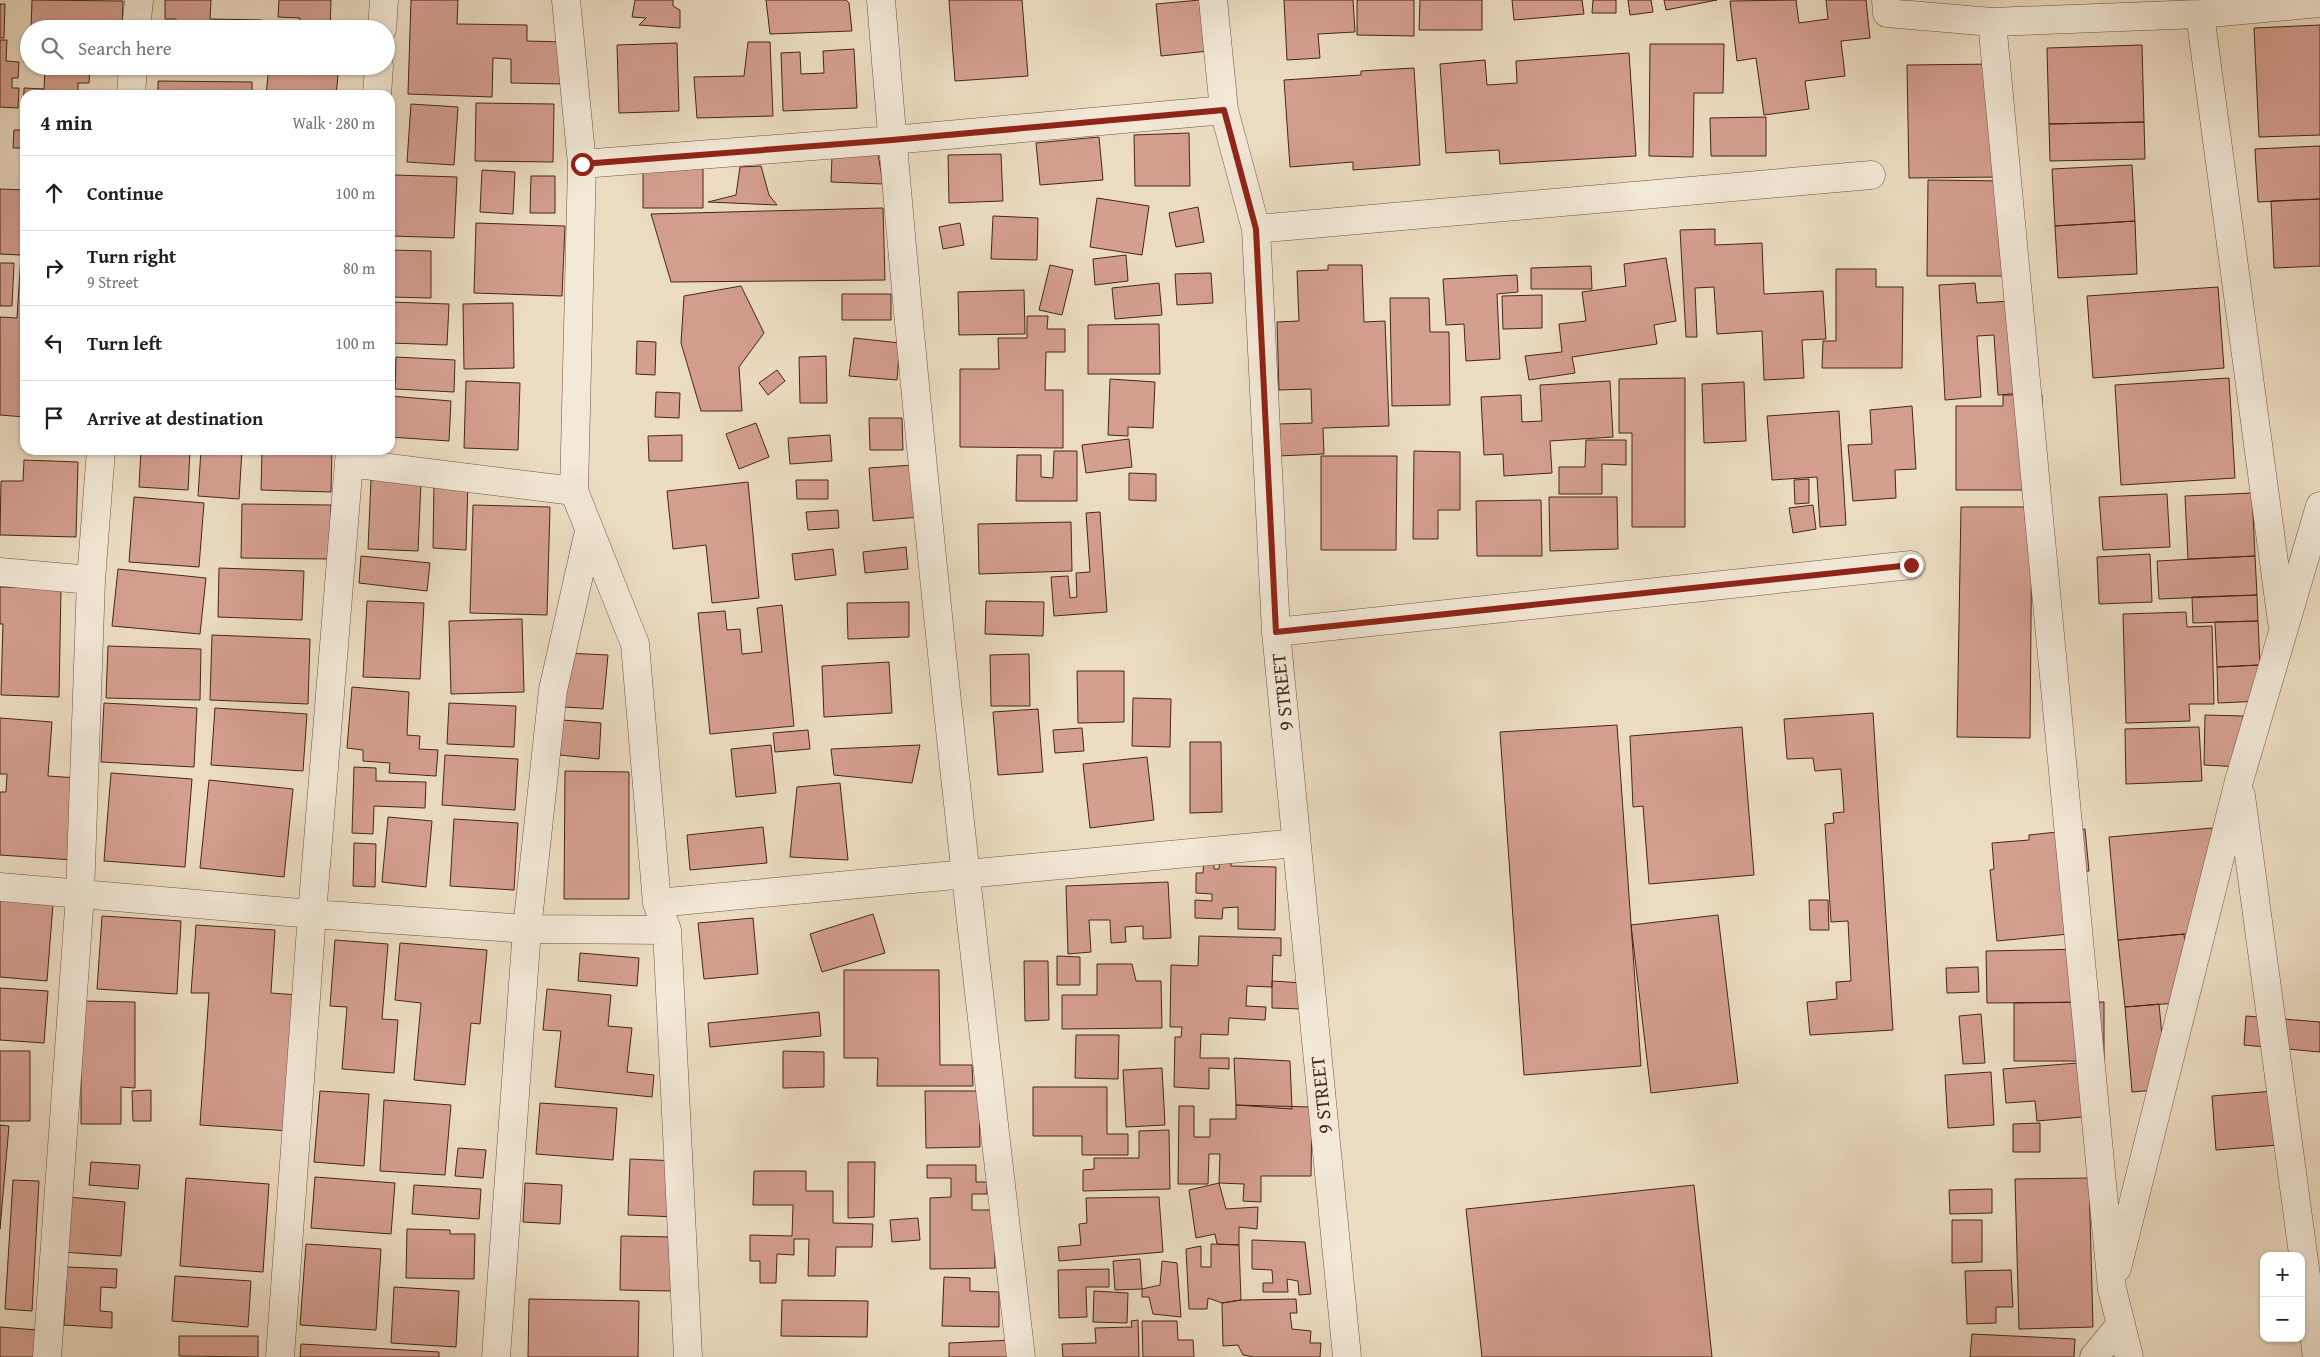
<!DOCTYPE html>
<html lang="en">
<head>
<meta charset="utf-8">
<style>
  :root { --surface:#fff; --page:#f6f6f6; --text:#202124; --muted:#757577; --line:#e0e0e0 }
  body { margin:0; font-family:"Gentium Book Plus",serif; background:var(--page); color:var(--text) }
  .controls { position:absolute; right:15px; bottom:15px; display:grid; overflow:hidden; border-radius:10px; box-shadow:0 1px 4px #0004 }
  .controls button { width:45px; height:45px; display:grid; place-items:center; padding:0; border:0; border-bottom:1px solid var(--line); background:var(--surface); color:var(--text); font:25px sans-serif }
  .stop { position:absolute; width:15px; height:15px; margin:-11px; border:4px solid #8f2418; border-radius:50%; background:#fff }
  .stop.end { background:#8f2418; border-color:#fff; box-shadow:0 1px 5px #0008 }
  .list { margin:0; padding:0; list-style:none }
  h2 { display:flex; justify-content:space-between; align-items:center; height:65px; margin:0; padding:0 20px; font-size:21px }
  h2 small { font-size:16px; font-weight:400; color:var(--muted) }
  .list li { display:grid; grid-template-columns:32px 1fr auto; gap:15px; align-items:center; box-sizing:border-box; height:75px; padding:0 20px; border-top:1px solid var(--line) }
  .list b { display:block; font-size:19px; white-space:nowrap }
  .list p { margin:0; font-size:16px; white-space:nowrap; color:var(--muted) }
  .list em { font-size:16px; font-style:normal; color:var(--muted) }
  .icon { flex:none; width:28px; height:28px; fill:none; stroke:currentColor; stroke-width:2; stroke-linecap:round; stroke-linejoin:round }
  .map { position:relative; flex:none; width:2320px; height:1357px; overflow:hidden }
  .search { position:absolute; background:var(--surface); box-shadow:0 1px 4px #0004; left:20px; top:20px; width:375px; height:55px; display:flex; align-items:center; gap:12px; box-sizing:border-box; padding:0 18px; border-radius:28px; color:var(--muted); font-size:19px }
  .panel { position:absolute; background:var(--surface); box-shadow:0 1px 4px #0004; left:20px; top:90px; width:375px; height:365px; border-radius:15px }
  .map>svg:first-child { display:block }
  .building { fill:#d59f90; stroke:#452619 }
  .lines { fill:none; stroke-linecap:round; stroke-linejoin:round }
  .minor-casing { stroke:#6f5443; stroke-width:29 }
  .minor { stroke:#f3e9d7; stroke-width:28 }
  .route { stroke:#8f2418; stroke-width:6 }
  .labels { text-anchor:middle; stroke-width:4; stroke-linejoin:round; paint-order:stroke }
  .street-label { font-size:20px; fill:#452619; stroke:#f3e9d7 }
</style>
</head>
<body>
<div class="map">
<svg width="2320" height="1357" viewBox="0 0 2320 1357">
  <rect width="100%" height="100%" fill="#ecddc2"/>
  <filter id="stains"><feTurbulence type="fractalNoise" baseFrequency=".004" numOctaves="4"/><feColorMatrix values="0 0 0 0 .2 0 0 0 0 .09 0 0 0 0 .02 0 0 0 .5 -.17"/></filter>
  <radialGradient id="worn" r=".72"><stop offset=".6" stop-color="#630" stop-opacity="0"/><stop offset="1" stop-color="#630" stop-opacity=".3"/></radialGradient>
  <path class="building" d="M32 0 123 1 122 27 109 26V29H31Z
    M165 0H211L210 19 262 20V29H176V19H165Z
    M279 0H331L330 29H299L300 18 278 17Z
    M411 0H458L457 24 527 25V41L563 42V84L511 83V59L493 58 492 97 408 94Z
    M635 0H673V6L680 10V28L639 25 646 18 632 17Z
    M766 0H846L849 3 852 31 770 34Z
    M949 0H1022L1028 76 955 81Z
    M1200 0 1209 51 1161 56 1156 4Z
    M1284 0H1353L1355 32 1318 34 1320 58 1287 60Z
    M1357 0H1414V36L1357 35Z
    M1420 0H1482V30H1419Z
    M1512 0H1582L1584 14 1514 20Z
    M1593 0H1616V13H1592Z
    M1628 0H1651L1653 12 1630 15Z
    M1664 0H1717L1666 10Z
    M1796 0 1799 23 1828 19 1826 0H1866L1870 38 1841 41 1845 76 1805 81 1809 109 1764 115 1756 58 1737 61 1730 1Z
    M0 4H5L4 38H0Z
    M2320 25V135L2259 137 2254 28Z
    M0 40H7L6 61 19 62 18 78H12V88H19L18 108 0 107Z
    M748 42H770L773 116 697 118 694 77 744 76Z
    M677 43 679 111 619 113 617 45Z
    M1650 44H1724L1723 93H1694L1693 157 1649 156Z
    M2142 45 2144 122 2049 124 2047 48Z
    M25 47H29V62H24Z
    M854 49 857 108 783 111 781 53 800 52 801 74 824 73 823 51Z
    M1629 53 1636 156 1500 164 1499 150 1446 153 1440 64 1485 60 1487 85 1517 83 1516 61Z
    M1997 64 1999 177 1909 178 1907 65Z
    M45 66H90L89 83H78V95H25V148H13L14 130H23L24 88 44 89Z
    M269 66H339L336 95H266Z
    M1414 68 1420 165 1353 170V162L1290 167 1284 80 1361 75V71Z
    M158 81 252 82V95H158Z
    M476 103 554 104 553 162 475 161Z
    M411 104 458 107 454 165 407 162Z
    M1766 117V156H1711L1710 118Z
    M2144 122 2145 159 2050 161 2049 124Z
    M1189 133 1190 186H1135L1134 135Z
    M1099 137 1103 180 1040 185 1036 143Z
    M2320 146V199L2258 202 2255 149Z
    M877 148 883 184 831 182 832 156Z
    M1001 154 1003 201 949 203 948 155Z
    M643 165 703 166V208H643Z
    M2132 165 2135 221 2055 226 2052 169Z
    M761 166 769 195 777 205 708 202 736 195 740 167Z
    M482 170 515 172 513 214 480 212Z
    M394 175 457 177 454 238 392 236Z
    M531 176H555V213H530Z
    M1928 180 2004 181V276H1927Z
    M0 189 25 190V417L0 415V317L17 318 21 255 0 254Z
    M1097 198 1149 206 1142 255 1090 247Z
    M2320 199V266L2274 268 2271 201Z
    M1198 207 1204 242 1176 247 1169 213Z
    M883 208 885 280 671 282 651 214Z
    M993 216 1038 218 1037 260 991 259Z
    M2135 221 2137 274 2058 278 2055 226Z
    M476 223 565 226 562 296 474 293Z
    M960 223 964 245 943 249 939 227Z
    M1715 229V245L1762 243 1764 294 1823 291 1826 339 1802 340 1804 378 1764 380 1762 331 1717 334 1714 287 1695 288 1697 337H1686L1680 230Z
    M390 250 431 251V298L390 297Z
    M1126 255 1128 281 1095 285 1093 259Z
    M1666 258 1676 321 1654 325 1657 344 1572 357 1575 373 1529 380 1525 356 1562 352 1559 324 1586 321 1582 292 1626 286 1624 264Z
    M0 263H14L12 306H0Z
    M1050 265 1073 270 1062 315 1039 310Z
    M1328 265H1362L1364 322 1385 321 1389 426 1323 428 1324 454 1278 456V424L1312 423 1311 389 1279 390 1277 322 1299 321 1297 271 1328 270Z
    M1591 266 1592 289H1531V268Z
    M1836 269H1876V287H1903L1902 368H1822L1823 341H1836Z
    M1211 273 1213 303 1177 305 1175 274Z
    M1517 275 1518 292 1497 294 1500 359 1466 361 1464 324 1446 325 1443 279Z
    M1159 283 1162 315 1115 319 1112 288Z
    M1975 283 1977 303 2030 300 2035 392 1998 395 1994 335 1977 336 1981 397 1945 400 1939 285Z
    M741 286 764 333 739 367 742 411H701L681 343 684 296Z
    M2218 287 2224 368 2093 378 2087 296Z
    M1024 290 1025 334 959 335 958 292Z
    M842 294H891V320H842Z
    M1542 295V328L1503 329 1502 296Z
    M1390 298H1429L1430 332H1449L1450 405 1392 406Z
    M390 302 449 304 447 345 390 343Z
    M513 303 514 368 464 369 463 304Z
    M1027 316H1048L1047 329H1065V352H1046L1045 390H1063V448L960 447V369H999L998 338H1027Z
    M1159 324 1160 374H1088V325Z
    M854 338 900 343 897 380 849 376Z
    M637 341 656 342 655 375 636 374Z
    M826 356 827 403H800L799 357Z
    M396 357 455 360 454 392 395 389Z
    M777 370 785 381 768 395 759 383Z
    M1685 378V527H1632V433H1619V379Z
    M2229 378 2235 478 2121 485 2115 385Z
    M1110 379 1155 382 1153 428 1128 427V436L1108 435Z
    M466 381 520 383 518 450 464 448Z
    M1610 381 1613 437 1550 441 1552 473 1504 476 1503 454 1484 455 1481 397 1521 395 1522 422 1542 421 1540 385Z
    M1744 382 1746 441 1704 443 1702 384Z
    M656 392 680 393 679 418 655 417Z
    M2003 395H2042V422L2028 490H1956V406H2003Z
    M390 396 451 401 449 441 390 437Z
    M1912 406 1916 469 1895 470 1896 498 1853 501 1848 445 1872 444 1870 410Z
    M1839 411 1846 525 1820 527 1817 477 1772 480 1767 416Z
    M869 418H902L903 450H870Z
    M756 423 769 457 739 469 726 434Z
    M682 435V461H649L648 436Z
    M830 435 832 461 790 464 788 438Z
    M1129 439 1132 467 1086 473 1082 445Z
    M1586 440H1626V465L1602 464V494H1559V467H1585Z
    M141 450H190L188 490 139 487Z
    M201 450H242L239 499 198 496Z
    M262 450H332L331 492 261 490Z
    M1054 451H1077V501H1016L1017 455H1041V477L1053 478Z
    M1414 451 1460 452V510H1438V539H1413Z
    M1321 456H1397L1396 550H1321Z
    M24 460 78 462 76 537 0 535 1 481H23Z
    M928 464 931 516 873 521 869 468Z
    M1129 473 1156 474V501L1129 500Z
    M1809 479V503L1795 504 1794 480Z
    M371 480 421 483 418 551 368 549Z
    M796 480H828V499H797Z
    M434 481 468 482 466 550 433 548Z
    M748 482 759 598 712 603 706 545 673 549 667 491Z
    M2252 493 2255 556 2188 559 2185 496Z
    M2167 494 2170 547 2103 550 2099 497Z
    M134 497 204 503 199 567 129 562Z
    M1549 497H1617L1618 549 1550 551Z
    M1541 500 1542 556H1477L1476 501Z
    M242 504 331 505 330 559 241 558Z
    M473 505 550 507 547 615 470 613Z
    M1813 505 1816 529 1793 533 1789 508Z
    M1961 507H2032L2030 738 1957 737Z
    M838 510 839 528 808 530 806 512Z
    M1100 512 1107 612 1054 616 1051 577 1068 576 1070 598 1077 597 1076 573 1090 572 1086 513Z
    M1071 522 1072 571 979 574 978 524Z
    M906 547 908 569 865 573 863 552Z
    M833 549 836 575 795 580 792 554Z
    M2150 554 2152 602 2099 604 2097 557Z
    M361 556 430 563 427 591 359 583Z
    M2255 556 2257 595 2159 599 2157 561Z
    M219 568 304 571 302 620 218 617Z
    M118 569 206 578 200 634 112 626Z
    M0 587 61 588 59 697 1 695 3 624H0Z
    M2257 595 2258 621 2193 623 2192 597Z
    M367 601 424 603 420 679 363 677Z
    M986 601 1044 602 1043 636 985 634Z
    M909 602V637L848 639 847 603Z
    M782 605 794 726 710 734 698 613 725 611 727 630 740 629 742 654 762 652 757 608Z
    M2186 612 2187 627 2212 626 2214 704H2189L2190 721 2126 723 2123 614Z
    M522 619 524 692 451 694 449 621Z
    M2258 621 2260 665 2217 667 2215 622Z
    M212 635 310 639 308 704 210 700Z
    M108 646 201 649 200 700 106 698Z
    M566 653 608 655 603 709 562 707Z
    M1029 654 1030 706H991L990 655Z
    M889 662 892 713 824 717 822 666Z
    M2260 665 2262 701 2218 703 2217 667Z
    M1077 671H1124V722L1078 723Z
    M352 687 409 692 407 735 420 736 419 749 438 750 436 776 389 773 390 763 363 761V750L347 748Z
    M1133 698 1171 699 1170 747 1132 746Z
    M104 703 197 708 194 767 101 762Z
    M449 703 516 706 514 747 447 744Z
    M215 708 307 714 303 771 211 765Z
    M1038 709 1043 772 998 775 993 712Z
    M1873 713 1893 1030 1810 1035 1807 1002 1837 999 1836 982 1851 981 1848 921 1831 922 1825 824 1834 823 1833 813 1844 812 1841 769 1815 771 1813 758 1787 759 1784 719Z
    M2205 715 2243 716 2241 767 2204 765Z
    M0 718 52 722 48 776 78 778 73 860 0 855V792H6L7 774H0Z
    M562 720 601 723 599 759 560 755Z
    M1617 725 1641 1066 1524 1075 1500 732Z
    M1742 727 1754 875 1649 884 1643 806 1633 807 1630 736Z
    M2199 727 2202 781 2126 784 2125 729Z
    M1082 728 1084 751 1055 753 1053 730Z
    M808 730 810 749 775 752 773 733Z
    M1190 742H1221L1222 812 1190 813Z
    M771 745 776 793 736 797 731 749Z
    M920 745 912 783 834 775 831 749Z
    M445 755 518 759 515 810 442 805Z
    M1147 757 1154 820 1090 828 1083 764Z
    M354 767 376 768V781L426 782 425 808 374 806 373 834 352 833Z
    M565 771 629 772V899H564Z
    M111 773 192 779 185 867 104 861Z
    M209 780 293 789 284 877 200 868Z
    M840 783 848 860 790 857 797 787Z
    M388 817 432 821 426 887 382 882Z
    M454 819 518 823 514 890 450 886Z
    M763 827 767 863 690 870 687 835Z
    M2212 828 2219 902 2194 904 2196 933 2118 940 2109 837Z
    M2085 829 2089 871 2073 873 2079 933 1997 941 1990 870 1994 869 1992 843 2029 840V835Z
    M354 843 376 844 375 887 353 886Z
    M1220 856H1231V866L1276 867 1275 930 1238 929V907L1223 908 1222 919 1195 918V900L1212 901V894L1196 893V873H1203L1204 859H1214V869H1219Z
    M1168 882 1171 938 1143 939V926L1125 927 1126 942 1111 943 1110 920H1089L1091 952 1068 954 1066 886Z
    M0 900 53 904 47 981 0 977Z
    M1809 900H1828L1829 930H1810Z
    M873 914 885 953 822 972 810 934Z
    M1718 915 1738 1083 1651 1093 1631 925Z
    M102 916 181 921 177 994 97 989Z
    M753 918 758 974 704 979 698 923Z
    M196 925 275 930 271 993 299 995 290 1131 200 1125 209 993H191Z
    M2184 934 2190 1002 2125 1007 2118 940Z
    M1199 936 1281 938V956L1273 955 1272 987 1247 986 1246 1006 1266 1007 1265 1020 1229 1018 1228 1035 1201 1034 1200 1058H1229V1069L1209 1068V1089L1174 1087 1175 1037H1181L1182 1027H1170L1171 965 1198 966Z
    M335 940 388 944 382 1019 398 1020 394 1073 342 1069 347 1007 330 1006Z
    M400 943 487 950 480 1024 471 1023 465 1085 414 1080 421 1003 395 1000Z
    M2084 949 2085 1002 1987 1003 1986 951Z
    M580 953 639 958 637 986 578 981Z
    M1057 956 1080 957V985H1057Z
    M1024 961H1048L1049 1020 1025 1021Z
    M1097 964H1132L1136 981H1161L1162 1028 1062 1029V995H1097Z
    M1978 967 1979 992 1947 993 1946 968Z
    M844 970H939L940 1065H972L973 1086H877L878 1058H844Z
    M1272 981 1303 983 1304 1009 1272 1008Z
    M0 988 48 991 44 1043 0 1040Z
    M547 989 611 995 608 1026 632 1028 627 1072 654 1075 652 1097 555 1087 561 1031 543 1030Z
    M81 1001 135 1002V1088L121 1087V1124H81Z
    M2104 1002V1061H2014V1003Z
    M2159 1004 2167 1089 2132 1092 2125 1007Z
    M819 1012 821 1036 710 1047 708 1023Z
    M1981 1014 1985 1063 1963 1064 1959 1016Z
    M2246 1016 2320 1022V1052L2244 1045Z
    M1076 1035H1119L1118 1079 1075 1078Z
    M0 1051H30V1121H0Z
    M783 1051 824 1052V1087L783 1088Z
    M1234 1058 1290 1061 1292 1109 1236 1105Z
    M2090 1062 2094 1116 2037 1121 2035 1101 2006 1103 2003 1069Z
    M1162 1068 1165 1125 1126 1127 1123 1070Z
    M1991 1072 1994 1125 1948 1128 1945 1075Z
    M1033 1087H1107V1134H1128V1155H1082V1136H1033Z
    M151 1090V1121H133L132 1091Z
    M2287 1090 2291 1144 2216 1150 2212 1096Z
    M320 1091 369 1094 364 1166 314 1162Z
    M925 1091H979L980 1147 926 1148Z
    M384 1100 451 1105 445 1175 380 1171Z
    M540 1103 617 1108 613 1160 536 1154Z
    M1236 1105 1312 1107 1311 1176H1261V1202L1243 1201 1244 1184 1219 1183 1220 1154H1209L1208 1184H1178L1179 1106H1194V1137H1210V1119H1236Z
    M2040 1123V1152H2013V1124Z
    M0 1125 9 1126 0 1229Z
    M1169 1130 1170 1189 1083 1191V1170L1094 1169V1158H1139V1131Z
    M458 1148 486 1150 483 1178 455 1176Z
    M630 1159 679 1161 677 1217 628 1215Z
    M91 1162 140 1165 138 1189 89 1185Z
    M848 1162H875L874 1217 848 1218Z
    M927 1165H976V1182H987V1194H972V1210H994L995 1268 930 1269V1198L951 1197V1178H927Z
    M754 1171H806V1191H833V1223L873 1224 872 1247H836L835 1276H808L809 1239H794V1255L777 1254 776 1283H760V1261H750V1235L792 1236 793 1205H753Z
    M315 1177 395 1183 391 1234 311 1228Z
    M186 1178 269 1184 263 1272 180 1266Z
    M2089 1178 2093 1327 2019 1329 2015 1179Z
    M13 1180 39 1181 32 1311 5 1309Z
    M525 1183 562 1185 560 1224 523 1222Z
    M1219 1183 1226 1209 1258 1207 1257 1229 1239 1227V1245L1217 1244 1215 1234 1196 1238 1189 1190Z
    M414 1185 481 1189 479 1219 412 1214Z
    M1694 1185 1712 1357H1482L1466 1209Z
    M1992 1189V1213L1950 1214 1949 1190Z
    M67 1197 125 1202 121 1256 62 1252Z
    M1159 1197 1163 1252 1059 1261 1058 1247 1081 1245 1079 1224 1087 1223 1086 1198Z
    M918 1218 920 1240 892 1242 890 1220Z
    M1952 1220H1982V1262L1952 1263Z
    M407 1229 450 1230V1234H475L474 1279 406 1278Z
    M621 1236 672 1237 671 1291 620 1290Z
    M1252 1240 1305 1242 1311 1294 1299 1295 1298 1281 1287 1279 1288 1292H1263V1283H1273L1272 1270 1252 1269Z
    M306 1244 381 1249 376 1330 300 1325Z
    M1211 1244 1239 1245 1241 1300 1222 1303 1208 1298 1207 1309H1189L1186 1249 1201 1246V1267H1211Z
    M1140 1259 1142 1289 1115 1290 1113 1261Z
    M1162 1261 1177 1263 1181 1317 1153 1314 1149 1297H1142V1289L1160 1285Z
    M67 1267 117 1269 116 1288 101 1287 100 1311 112 1312V1328L64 1325Z
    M1109 1269V1287H1086L1087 1317 1059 1318 1058 1270Z
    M2011 1270 2013 1307H1996V1323L1967 1324 1965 1271Z
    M175 1276 251 1281 248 1327 172 1321Z
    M944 1277 970 1278V1291L999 1292V1327L942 1326Z
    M394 1287 459 1291 456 1347 391 1343Z
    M1094 1291 1128 1293 1127 1323 1093 1322Z
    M529 1299 639 1301 638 1357H528Z
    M1296 1299 1297 1313H1290L1292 1329 1311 1331 1310 1343H1321L1320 1357H1254L1243 1355 1238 1345 1223 1346 1222 1303 1241 1300Z
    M782 1300 868 1301 867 1337 781 1336Z
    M1138 1320 1139 1357H1063L1062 1344 1096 1343 1095 1328 1132 1327 1131 1321Z
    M1142 1321H1177L1178 1340H1193L1194 1357H1143Z
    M0 1327 37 1330 34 1357H0Z
    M1972 1334 2075 1339 2074 1357H1970Z
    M179 1336H258V1357L179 1356Z
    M1013 1340 1014 1357H949V1343Z
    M301 1344 439 1352V1357H300Z"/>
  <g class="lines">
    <defs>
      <path id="minor" d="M566 0 582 164 574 491 635 644 657 903 667 930 688 1357
        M881 0C917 453 968 905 1021 1357
        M1213 0 1224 110 1256 229 1276 632 1347 1357
        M1886 0 1887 13 1992 22 2200 14 2320 3
        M2200 14 2282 622
        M1992 22 2112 1289 2129 1357
        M136 29 139 0
        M382 29 384 0
        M131 95 133 66
        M377 95 379 66
        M582 164 892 140 1224 110
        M1256 229 1871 175
        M349 463 574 491
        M0 572 91 580
        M1276 632 1911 565
        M2241 796 2317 1357
        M0 887 312 914 527 929 667 930
        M657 903 1296 843
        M2117 1268 2239 781 2320 506
        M47 1357 80 895 91 580 101 450
        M280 1357 312 914 350 450
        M496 1357 527 929 553 690 589 531
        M2094 1357 2121 1324"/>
    </defs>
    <use href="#minor" class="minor-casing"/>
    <use href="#minor" class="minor"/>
  </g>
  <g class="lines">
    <path class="route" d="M582 164 892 140 1224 110 1256 229 1276 632 1911 565"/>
  </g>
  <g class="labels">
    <g class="street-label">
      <text transform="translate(1282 692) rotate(-96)" y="7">9 STREET</text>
      <text transform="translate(1321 1095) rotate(-96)" y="7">9 STREET</text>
    </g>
  </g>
  <rect width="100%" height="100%" filter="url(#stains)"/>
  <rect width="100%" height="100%" fill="url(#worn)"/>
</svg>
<div class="controls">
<button>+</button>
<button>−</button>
</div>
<div class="stop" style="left:582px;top:164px"></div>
<div class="stop end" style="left:1911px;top:565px"></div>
<div class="search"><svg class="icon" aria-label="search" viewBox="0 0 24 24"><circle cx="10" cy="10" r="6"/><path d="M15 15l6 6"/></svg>Search here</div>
<section class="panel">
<h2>4 min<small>Walk · 280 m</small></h2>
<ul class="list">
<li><svg class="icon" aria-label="ahead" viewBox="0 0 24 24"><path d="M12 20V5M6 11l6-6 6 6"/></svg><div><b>Continue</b></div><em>100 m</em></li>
<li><svg class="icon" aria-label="right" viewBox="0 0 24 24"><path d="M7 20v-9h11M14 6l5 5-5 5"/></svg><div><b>Turn right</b><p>9 Street</p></div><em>80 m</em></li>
<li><svg class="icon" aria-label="left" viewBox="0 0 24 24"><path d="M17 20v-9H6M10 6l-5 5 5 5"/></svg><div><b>Turn left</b></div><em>100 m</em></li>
<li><svg class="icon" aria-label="arrive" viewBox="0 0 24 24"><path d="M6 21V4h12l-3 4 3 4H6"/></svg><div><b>Arrive at destination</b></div></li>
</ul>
</section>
</div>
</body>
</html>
